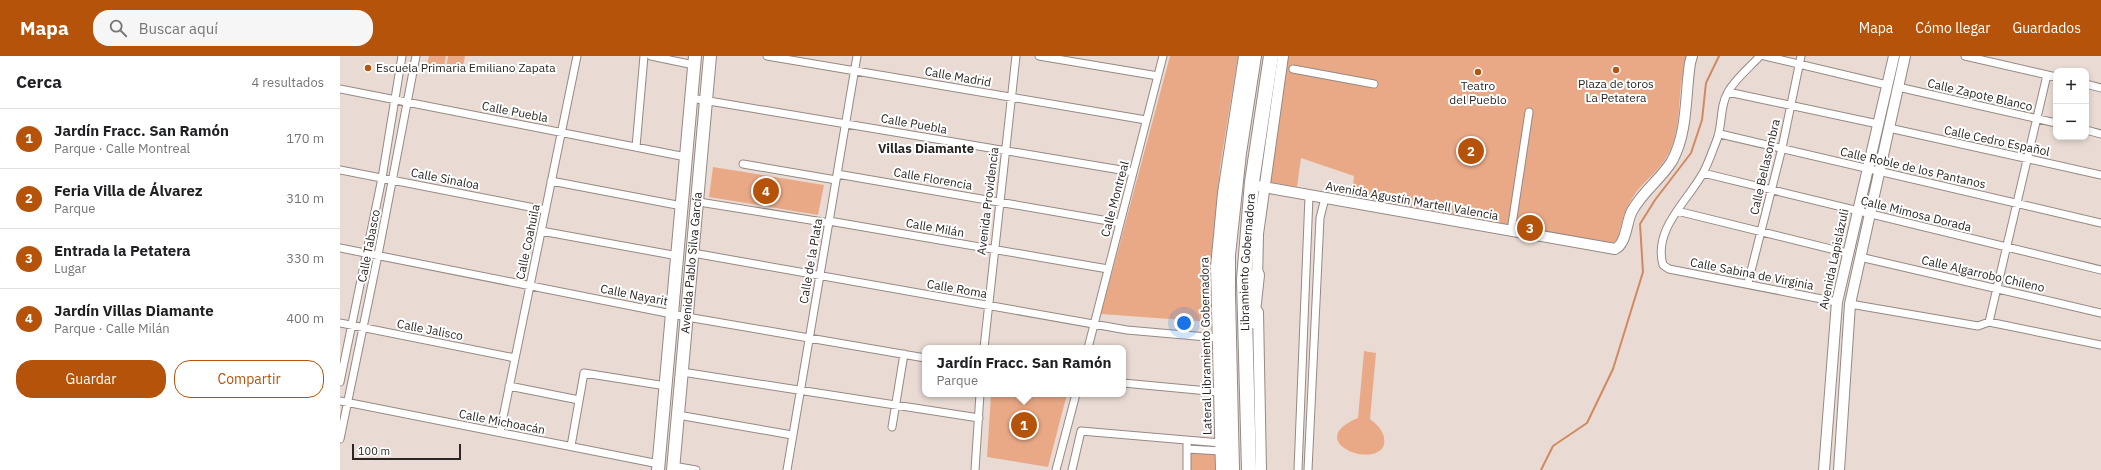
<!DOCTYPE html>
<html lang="es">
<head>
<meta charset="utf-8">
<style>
  :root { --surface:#fff; --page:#f6f6f6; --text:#202124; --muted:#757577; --line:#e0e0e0; --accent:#b45309 }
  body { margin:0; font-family:"IBM Plex Sans",sans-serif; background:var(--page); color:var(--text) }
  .controls { position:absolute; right:12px; top:12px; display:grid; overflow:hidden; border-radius:8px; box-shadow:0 2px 6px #0003 }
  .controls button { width:36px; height:36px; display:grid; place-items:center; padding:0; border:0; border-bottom:1px solid var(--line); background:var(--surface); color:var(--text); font:20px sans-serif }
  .scale { position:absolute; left:12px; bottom:10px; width:109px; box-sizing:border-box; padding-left:4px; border:2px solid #2b2623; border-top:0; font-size:11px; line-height:14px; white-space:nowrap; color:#2b2623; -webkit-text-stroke:3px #fff; paint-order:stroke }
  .you { position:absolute; left:844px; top:267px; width:14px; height:14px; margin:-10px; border:3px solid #fff; border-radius:50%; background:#1a73e8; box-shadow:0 0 0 6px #1a73e833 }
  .badge { display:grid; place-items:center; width:26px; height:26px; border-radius:50%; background:var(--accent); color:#fff; font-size:13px; font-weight:700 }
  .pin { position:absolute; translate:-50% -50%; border:2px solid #fff; box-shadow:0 1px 4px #0006 }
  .popup { position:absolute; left:582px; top:289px; width:204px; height:52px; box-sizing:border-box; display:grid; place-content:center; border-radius:8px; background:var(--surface); filter:drop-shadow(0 1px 3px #0005); font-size:13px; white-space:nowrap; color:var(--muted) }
  .popup b { font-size:15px; color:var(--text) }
  .popup::after { content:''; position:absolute; left:50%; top:100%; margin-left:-8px; border:8px solid transparent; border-top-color:var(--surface) }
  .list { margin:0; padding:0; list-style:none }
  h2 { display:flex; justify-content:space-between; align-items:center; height:52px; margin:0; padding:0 16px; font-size:17px }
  h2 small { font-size:13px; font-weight:400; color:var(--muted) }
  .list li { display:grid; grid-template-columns:26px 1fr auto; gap:12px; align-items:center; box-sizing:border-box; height:60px; padding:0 16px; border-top:1px solid var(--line) }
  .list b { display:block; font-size:15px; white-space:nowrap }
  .list p { margin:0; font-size:13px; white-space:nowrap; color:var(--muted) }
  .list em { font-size:13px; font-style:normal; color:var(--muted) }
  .actions { display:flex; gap:8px; padding:12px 16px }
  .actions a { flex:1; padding:9px 0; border:1px solid var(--accent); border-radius:16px; text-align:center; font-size:14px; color:var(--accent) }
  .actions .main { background:var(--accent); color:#fff }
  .icon { flex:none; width:22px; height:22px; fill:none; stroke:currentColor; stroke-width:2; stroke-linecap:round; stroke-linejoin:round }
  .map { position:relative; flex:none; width:1761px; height:414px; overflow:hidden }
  header { display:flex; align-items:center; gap:24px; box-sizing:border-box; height:56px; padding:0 20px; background:var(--accent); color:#fff }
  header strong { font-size:19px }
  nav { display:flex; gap:22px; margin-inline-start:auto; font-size:14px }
  .search { width:280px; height:36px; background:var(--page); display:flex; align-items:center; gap:10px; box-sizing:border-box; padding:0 14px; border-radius:16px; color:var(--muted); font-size:15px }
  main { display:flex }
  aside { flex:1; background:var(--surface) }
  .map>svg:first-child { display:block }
  .green { fill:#eaa986 }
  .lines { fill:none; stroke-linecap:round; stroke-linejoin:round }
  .stream { stroke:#d18960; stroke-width:2 }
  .street-casing { stroke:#958983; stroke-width:9 }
  .secondary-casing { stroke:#958983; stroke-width:12 }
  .primary-casing { stroke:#958983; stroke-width:14 }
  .highway-casing { stroke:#958983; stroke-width:16 }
  .street { stroke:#fff; stroke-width:7 }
  .secondary { stroke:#fff; stroke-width:10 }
  .primary { stroke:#fff; stroke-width:12 }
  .highway { stroke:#fff; stroke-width:14 }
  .poi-dot { fill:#b55510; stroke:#fff; stroke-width:1.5 }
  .labels { text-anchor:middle; stroke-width:4; stroke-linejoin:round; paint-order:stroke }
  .poi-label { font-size:12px; fill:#2b2623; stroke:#fff }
  .street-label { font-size:12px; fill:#2b2623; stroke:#fff }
  .neighbourhood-label { font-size:13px; font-weight:bold; fill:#2b2623; stroke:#fff }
</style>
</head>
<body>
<header>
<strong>Mapa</strong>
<div class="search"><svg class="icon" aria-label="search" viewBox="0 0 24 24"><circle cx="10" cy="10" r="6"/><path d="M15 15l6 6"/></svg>Buscar aquí</div>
<nav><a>Mapa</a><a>Cómo llegar</a><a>Guardados</a></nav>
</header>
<main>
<aside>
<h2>Cerca<small>4 resultados</small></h2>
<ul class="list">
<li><span class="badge">1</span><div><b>Jardín Fracc. San Ramón</b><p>Parque · Calle Montreal</p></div><em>170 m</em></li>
<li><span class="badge">2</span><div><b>Feria Villa de Álvarez</b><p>Parque</p></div><em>310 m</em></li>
<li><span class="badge">3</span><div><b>Entrada la Petatera</b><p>Lugar</p></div><em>330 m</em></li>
<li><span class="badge">4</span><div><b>Jardín Villas Diamante</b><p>Parque · Calle Milán</p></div><em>400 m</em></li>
</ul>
<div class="actions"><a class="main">Guardar</a><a>Compartir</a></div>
</aside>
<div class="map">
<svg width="1761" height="414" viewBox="0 0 1761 414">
  <rect width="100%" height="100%" fill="#e9dbd4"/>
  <path class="green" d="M89 0H106L104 12 87 9Z
    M108 0H125L122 15 106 12Z
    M830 0H898L880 111 871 213V266L761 258Z
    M948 0H1348C1336 29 1343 61 1332 90 1325 109 1310 120 1297 135 1287 148 1281 167 1278 183L1271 188 1012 140 1014 120 961 102 957 131 928 126Z
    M373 111 484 129 478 159 369 141Z
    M1024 295 1036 297 1030 363C1039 370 1046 377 1044 389 1035 414 962 385 1018 362Z
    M651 338H727L708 411 647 401Z
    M851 396 876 398 877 414H851Z"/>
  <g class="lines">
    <path class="stream" d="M1201 414 1213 390 1247 367 1273 313 1303 216 1300 168 1315 144 1351 97 1362 64 1366 27 1379 0"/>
    <defs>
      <path id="street" d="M311 0 354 9
        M427 0 806 64
        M699 0 818 20
        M1420 0C1410 11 1395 23 1388 36 1379 51 1383 71 1376 86 1372 96 1368 108 1363 117 1347 146 1313 173 1323 209L1329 213 1497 246
        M1425 0 1547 29
        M1625 0 1716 21
        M953 13 1034 28
        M1746 28 1761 32
        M1558 31 1716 67
        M0 33 346 101
        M1388 36 1538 68
        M351 42 793 116
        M1549 72 1761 119
        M1746 74 1761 78
        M1380 78 1761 167
        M296 91 304 0
        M403 108 496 124
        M0 114 205 154
        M1363 117 1761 214
        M497 118 780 167
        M211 125 342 150
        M359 146 489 167
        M1337 155 1507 197
        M489 165 768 213
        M201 175 338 200
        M1171 175 1189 56
        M0 192 347 261 585 302
        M353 197 787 274 878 282
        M1520 201 1761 257
        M1408 227 1442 92 1461 0
        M1510 248 1638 270 1649 266 1761 289
        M1649 266 1707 19
        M0 267 175 302
        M644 292 676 0
        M748 292 823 0
        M342 316 639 362
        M0 326 42 122 62 0
        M783 327 879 336
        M169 330 239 344
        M0 345 319 408
        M338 359 452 379
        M552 371 564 298
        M160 376 237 0
        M0 383 38 199 76 0
        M231 390 244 317 326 330
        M847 393 881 395
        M333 410 356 414
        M447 414 517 0
        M635 414 640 338
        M716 414 736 338
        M732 414 741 375 881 387
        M847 414V388
        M958 414 969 140
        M968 414 980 162 985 142"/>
      <path id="secondary" d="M912 129 1275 193C1287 187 1286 166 1292 155 1303 135 1321 123 1332 105 1348 76 1345 39 1350 7L1352 0
        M917 226 918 178 943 0
        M918 256 921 414
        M881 414 876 211 883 137 904 0
        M1484 414 1497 246 1554 0
        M1499 414 1510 248 1565 0"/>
      <g id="primary">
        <path d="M318 414 355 0"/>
        <path id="s1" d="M333 414 370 0"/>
      </g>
      <g id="highway">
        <path d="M912 265 917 219"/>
        <path d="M892 414 888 238V199L899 97 914 0"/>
        <path id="s2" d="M909 414 904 223 912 126 931 0"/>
      </g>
    </defs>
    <use href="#street" class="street-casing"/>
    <use href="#secondary" class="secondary-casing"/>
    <use href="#primary" class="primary-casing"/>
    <use href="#highway" class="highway-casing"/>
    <use href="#street" class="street"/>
    <use href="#secondary" class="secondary"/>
    <use href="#primary" class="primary"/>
    <use href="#highway" class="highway"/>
  </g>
  <g class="poi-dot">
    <circle cx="28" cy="12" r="4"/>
    <circle cx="1276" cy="14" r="4"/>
    <circle cx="1138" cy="16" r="4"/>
  </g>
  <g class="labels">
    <g class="poi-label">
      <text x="36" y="16" text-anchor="start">Escuela Primaria Emiliano Zapata</text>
      <text x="1276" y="32">Plaza de toros<tspan x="1276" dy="14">La Petatera</tspan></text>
      <text x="1138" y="34">Teatro<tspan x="1138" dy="14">del Pueblo</tspan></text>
    </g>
    <g class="street-label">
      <text transform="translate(618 21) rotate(10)" y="4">Calle Madrid</text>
      <text transform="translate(1640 39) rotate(13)" y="4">Calle Zapote Blanco</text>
      <text transform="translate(175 56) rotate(11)" y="4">Calle Puebla</text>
      <text transform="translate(574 68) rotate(10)" y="4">Calle Puebla</text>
      <text transform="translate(1657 85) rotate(12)" y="4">Calle Cedro Español</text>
      <text transform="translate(1425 111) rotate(-77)" y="4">Calle Bellasombra</text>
      <text transform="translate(1573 112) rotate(13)" y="4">Calle Roble de los Pantanos</text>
      <text transform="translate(105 123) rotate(11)" y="4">Calle Sinaloa</text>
      <text transform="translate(593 123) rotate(10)" y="4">Calle Florencia</text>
      <text transform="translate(775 143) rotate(-75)" y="4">Calle Montreal</text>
      <text transform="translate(648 145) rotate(-83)" y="4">Avenida Providencia</text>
      <text transform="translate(1072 145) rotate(10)" y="4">Avenida Agustín Martell Valencia</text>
      <text transform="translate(1576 158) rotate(14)" y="4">Calle Mimosa Dorada</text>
      <text transform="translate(595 172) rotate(10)" y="4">Calle Milán</text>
      <text transform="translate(188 186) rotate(-78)" y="4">Calle Coahuila</text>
      <text transform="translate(29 190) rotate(-79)" y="4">Calle Tabasco</text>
      <text transform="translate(1494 203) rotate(-78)" y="4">Avenida Lapislázuli</text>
      <text transform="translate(471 205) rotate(-80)" y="4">Calle de la Plata</text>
      <text dy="4" stroke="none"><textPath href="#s2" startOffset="208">Libramiento Gobernadora</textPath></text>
      <text dy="4" stroke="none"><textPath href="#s1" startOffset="208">Avenida Pablo Silva García</textPath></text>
      <text transform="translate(1412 218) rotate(11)" y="4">Calle Sabina de Virginia</text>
      <text transform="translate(1643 218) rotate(13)" y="4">Calle Algarrobo Chileno</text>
      <text transform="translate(617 233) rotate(10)" y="4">Calle Roma</text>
      <text transform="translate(294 239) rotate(11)" y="4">Calle Nayarit</text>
      <text transform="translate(90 274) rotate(11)" y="4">Calle Jalisco</text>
      <text transform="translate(866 290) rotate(-91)" y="4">Lateral Libramiento Gobernadora</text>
      <text transform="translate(162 366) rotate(11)" y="4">Calle Michoacán</text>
    </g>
    <g class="neighbourhood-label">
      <text x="586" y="97">Villas Diamante</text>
    </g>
  </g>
</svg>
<div class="controls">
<button>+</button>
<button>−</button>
</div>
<div class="scale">100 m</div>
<div class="you"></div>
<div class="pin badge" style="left:684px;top:369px">1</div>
<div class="popup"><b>Jardín Fracc. San Ramón</b>Parque</div>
<div class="pin badge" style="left:1131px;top:95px">2</div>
<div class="pin badge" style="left:1190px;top:172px">3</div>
<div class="pin badge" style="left:426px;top:135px">4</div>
</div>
</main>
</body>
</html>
